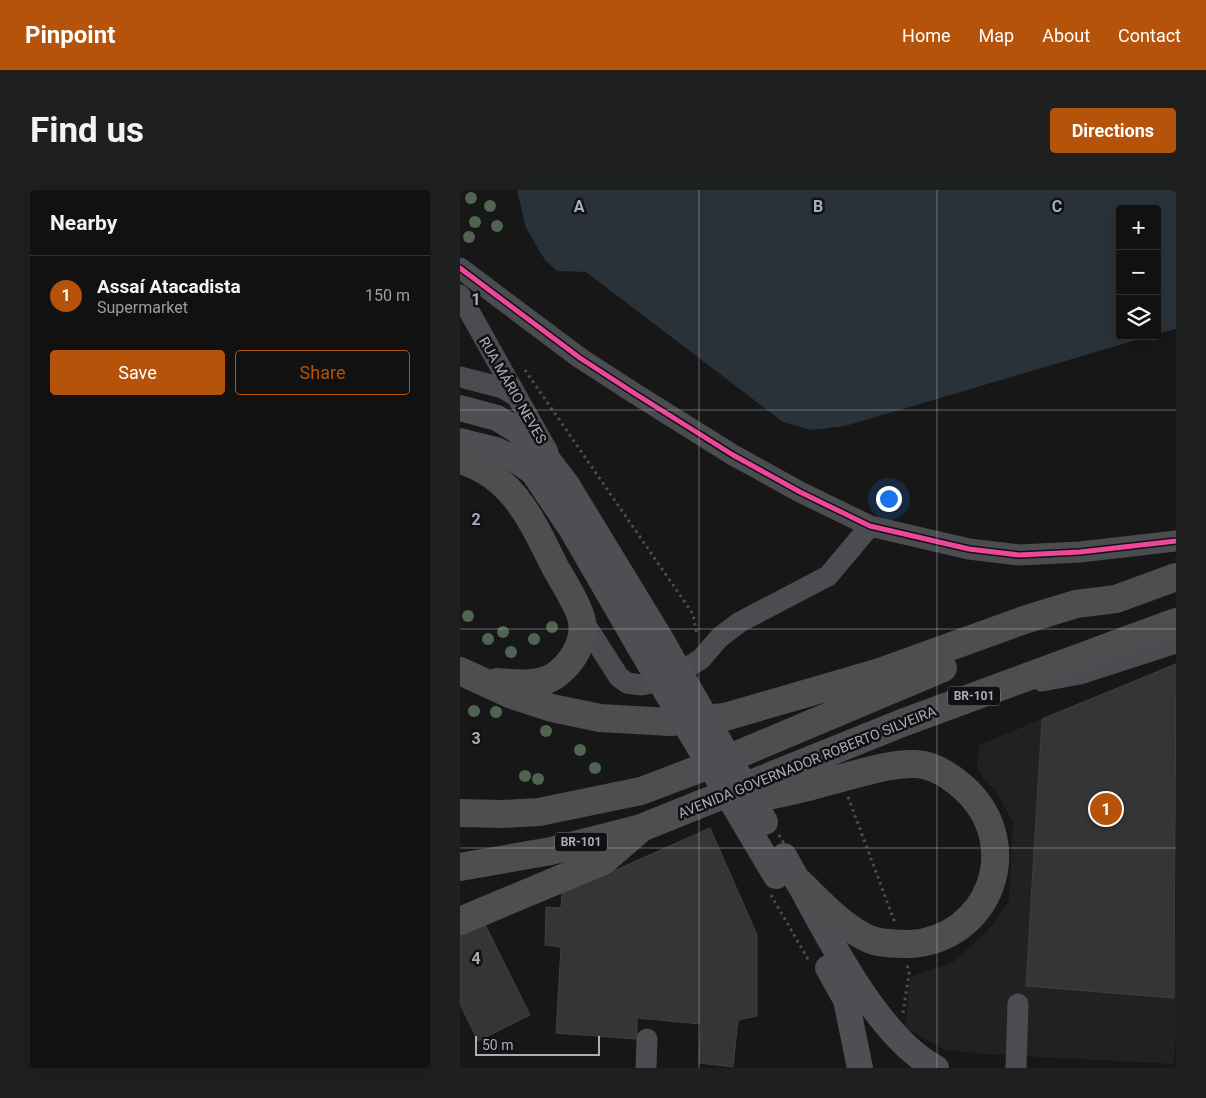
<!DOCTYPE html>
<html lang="en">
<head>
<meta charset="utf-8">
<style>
  :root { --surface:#111; --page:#1e1f1f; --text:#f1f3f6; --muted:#9c9d9f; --line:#303131; --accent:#b45309 }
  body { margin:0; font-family:Roboto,sans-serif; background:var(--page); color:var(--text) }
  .controls { position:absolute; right:15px; top:15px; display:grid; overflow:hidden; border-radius:5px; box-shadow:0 5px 20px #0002 }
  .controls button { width:45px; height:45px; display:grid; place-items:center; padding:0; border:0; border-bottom:1px solid var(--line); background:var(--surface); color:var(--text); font:25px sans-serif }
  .scale { position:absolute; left:15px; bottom:12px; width:125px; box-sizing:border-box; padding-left:5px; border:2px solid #a8adb8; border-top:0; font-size:14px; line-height:18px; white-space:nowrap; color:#a8adb8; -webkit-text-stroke:4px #111113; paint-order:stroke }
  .you { position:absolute; left:428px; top:308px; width:18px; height:18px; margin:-12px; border:4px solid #fff; border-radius:50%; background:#1a73e8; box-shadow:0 0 0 8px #1a73e833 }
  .badge { display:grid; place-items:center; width:32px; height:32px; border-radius:50%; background:var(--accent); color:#fff; font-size:16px; font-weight:700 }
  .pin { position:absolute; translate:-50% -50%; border:2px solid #fff; box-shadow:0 1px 5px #0006 }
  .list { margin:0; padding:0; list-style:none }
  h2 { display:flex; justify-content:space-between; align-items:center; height:65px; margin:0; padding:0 20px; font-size:21px }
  h2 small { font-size:16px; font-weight:400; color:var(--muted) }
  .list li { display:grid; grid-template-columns:32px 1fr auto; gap:15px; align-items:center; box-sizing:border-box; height:80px; padding:0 20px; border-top:1px solid var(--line) }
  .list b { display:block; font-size:19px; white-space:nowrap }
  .list p { margin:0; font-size:16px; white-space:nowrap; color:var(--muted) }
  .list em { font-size:16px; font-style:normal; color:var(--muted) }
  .actions { display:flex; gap:10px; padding:15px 20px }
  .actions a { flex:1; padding:11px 0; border:1px solid var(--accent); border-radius:5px; text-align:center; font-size:18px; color:var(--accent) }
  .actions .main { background:var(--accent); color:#fff }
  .icon { flex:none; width:28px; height:28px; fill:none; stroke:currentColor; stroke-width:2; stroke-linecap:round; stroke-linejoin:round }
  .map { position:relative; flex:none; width:716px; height:878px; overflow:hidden; border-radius:5px }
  header { display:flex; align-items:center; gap:30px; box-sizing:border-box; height:70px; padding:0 25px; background:var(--accent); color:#fff }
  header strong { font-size:24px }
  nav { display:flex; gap:28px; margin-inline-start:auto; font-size:18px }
  .intro { display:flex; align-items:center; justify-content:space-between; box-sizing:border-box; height:120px; padding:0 30px }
  h1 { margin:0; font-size:35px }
  .button { padding:12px 22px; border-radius:5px; background:var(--accent); color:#fff; font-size:18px; font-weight:700 }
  main { display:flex; gap:30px; padding:0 30px }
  aside { flex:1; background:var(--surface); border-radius:5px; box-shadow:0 5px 20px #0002 }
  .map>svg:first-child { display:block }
  .built { fill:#212123 }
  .water { fill:#2a3239 }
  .building { fill:#353536; stroke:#3f4043 }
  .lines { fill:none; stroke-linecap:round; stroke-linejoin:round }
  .path { stroke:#4d4e52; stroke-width:3; stroke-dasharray:2.5 4; stroke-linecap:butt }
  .minor { stroke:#4b4c50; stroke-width:21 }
  .major { stroke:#4d4f52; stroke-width:26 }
  .highway { stroke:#4e4e51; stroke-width:28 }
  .path-bridge { stroke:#4d4e52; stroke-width:3; stroke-dasharray:2.5 4; stroke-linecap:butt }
  .major-bridge { stroke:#4d4f52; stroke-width:26 }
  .cycleway-casing { stroke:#111113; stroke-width:8 }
  .cycleway { stroke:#ed469a; stroke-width:5 }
  .tree { fill:#506451 }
  .grid { fill:none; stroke:#a8adb8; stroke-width:1; stroke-opacity:0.55 }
  .labels { text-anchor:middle; stroke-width:5; stroke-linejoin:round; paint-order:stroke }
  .shield { fill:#111113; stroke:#7b7e86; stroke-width:1 }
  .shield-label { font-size:12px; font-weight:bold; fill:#a8adb8 }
  .street-label { font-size:14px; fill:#a8adb8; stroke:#111113 }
  .grid-label { font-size:16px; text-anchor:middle; font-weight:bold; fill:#a8adb8; stroke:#111113; stroke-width:5; stroke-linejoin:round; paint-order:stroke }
</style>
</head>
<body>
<header>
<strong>Pinpoint</strong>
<nav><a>Home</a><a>Map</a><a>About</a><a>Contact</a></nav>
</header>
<div class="intro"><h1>Find us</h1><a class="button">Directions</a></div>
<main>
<aside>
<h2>Nearby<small></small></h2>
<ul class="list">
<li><span class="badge">1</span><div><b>Assaí Atacadista</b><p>Supermarket</p></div><em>150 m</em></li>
</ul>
<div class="actions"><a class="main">Save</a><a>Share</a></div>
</aside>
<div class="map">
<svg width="716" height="878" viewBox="0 0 716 878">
  <rect width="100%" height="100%" fill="#171717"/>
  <path class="built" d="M582 529 566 796 714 808 716 708V846L714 874 525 864 484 860 445 837 450 787 492 773 526 743 549 711 553 633 537 603 520 584 517 575 519 555Z"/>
  <path class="water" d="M57 0H716V139L697 144V19H660V146H690L385 236 352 240 323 232 126 82 97 81 85 70 66 38Z"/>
  <path class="building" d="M716 474 714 808 566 796 582 529Z
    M250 638 297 745V826L278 830 273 877 239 873 241 834 177 828V849L96 843 101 757 85 755 86 717 101 718 102 704Z
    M25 734 70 825 18 851 0 814V746Z"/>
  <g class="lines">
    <path class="path" d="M65 180 233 424 237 446
      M388 607 435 733
      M311 705 349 771
      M443 823 449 783 447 774"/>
    <path class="minor" d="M0 78 120 168 174 203 273 265 340 302 410 336 509 359 559 365 620 362 716 351
      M0 105 88 262
      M0 187 43 198 56 206
      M123 431 159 487 167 493 181 495 204 491 217 484 241 469 260 447 280 432 368 386 410 336
      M582 491 620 484 716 453
      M186 878 187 849
      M556 878 558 814"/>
    <path class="major" d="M0 218 37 228 55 239 78 257 107 295 199 446
      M0 251 36 260 53 268 73 282 112 340 179 456
      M324 666C360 729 412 844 476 878
      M368 778 386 810 400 878"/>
    <path class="highway" d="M0 270C53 285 72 331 95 377 102 389 121 420 122 432 126 457 103 488 79 492 65 495 51 493 37 492
      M0 481 52 505 92 518 140 528 210 532 265 527 420 482 567 429 616 414 656 409 716 387
      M275 611C313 607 348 597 385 587 408 581 432 573 456 574 474 575 492 587 505 599 565 655 530 749 450 754 437 754 421 754 409 749 382 737 361 713 339 692
      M0 623 42 624 79 622 181 601 284 562 483 478
      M0 677 91 661 181 638 442 533 716 432
      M0 731 143 671 178 641"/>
    <path class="path-bridge" d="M319 645 330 664"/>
    <path class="major-bridge" d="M199 446 305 632
      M179 456 316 686"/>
    <defs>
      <path id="cycleway" d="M0 78 120 168 174 203 273 265 340 302 410 336 509 359 559 365 620 362 716 351"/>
    </defs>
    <use href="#cycleway" class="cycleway-casing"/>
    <use href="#cycleway" class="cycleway"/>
  </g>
  <g class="tree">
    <circle cx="11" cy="8" r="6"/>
    <circle cx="30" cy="16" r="6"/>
    <circle cx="15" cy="32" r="6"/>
    <circle cx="37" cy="36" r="6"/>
    <circle cx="9" cy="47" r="6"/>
    <circle cx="8" cy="426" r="6"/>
    <circle cx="92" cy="437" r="6"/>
    <circle cx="43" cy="442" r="6"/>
    <circle cx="28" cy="449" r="6"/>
    <circle cx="74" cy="449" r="6"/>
    <circle cx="51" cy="462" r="6"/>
    <circle cx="14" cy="521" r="6"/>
    <circle cx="36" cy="522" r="6"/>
    <circle cx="86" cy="541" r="6"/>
    <circle cx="120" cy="560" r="6"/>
    <circle cx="135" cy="578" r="6"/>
    <circle cx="65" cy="586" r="6"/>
    <circle cx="78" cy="589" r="6"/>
  </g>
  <path class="grid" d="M239 0V878M477 0V878M0 220H716M0 439H716M0 658H716"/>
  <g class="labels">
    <g class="shield">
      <rect x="488" y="496.5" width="52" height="19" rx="4"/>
      <rect x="95" y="642.5" width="52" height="19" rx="4"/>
    </g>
    <g class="shield-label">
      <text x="514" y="510">BR-101</text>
      <text x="121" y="656">BR-101</text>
    </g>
    <g class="street-label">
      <text transform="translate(53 200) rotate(60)" y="5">RUA MÁRIO NEVES</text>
      <text transform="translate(347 572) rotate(-22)" y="5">AVENIDA GOVERNADOR ROBERTO SILVEIRA</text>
    </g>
  </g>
  <g class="grid-label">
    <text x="119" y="22">A</text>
    <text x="358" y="22">B</text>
    <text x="597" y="22">C</text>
    <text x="16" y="115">1</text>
    <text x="16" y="335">2</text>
    <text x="16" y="554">3</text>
    <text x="16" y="774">4</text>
  </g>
</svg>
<div class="controls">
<button>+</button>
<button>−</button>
<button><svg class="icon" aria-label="layers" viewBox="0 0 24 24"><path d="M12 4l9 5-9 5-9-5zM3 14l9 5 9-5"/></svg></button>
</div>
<div class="scale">50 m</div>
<div class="you"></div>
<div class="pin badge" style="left:646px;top:619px">1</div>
</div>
</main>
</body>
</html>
